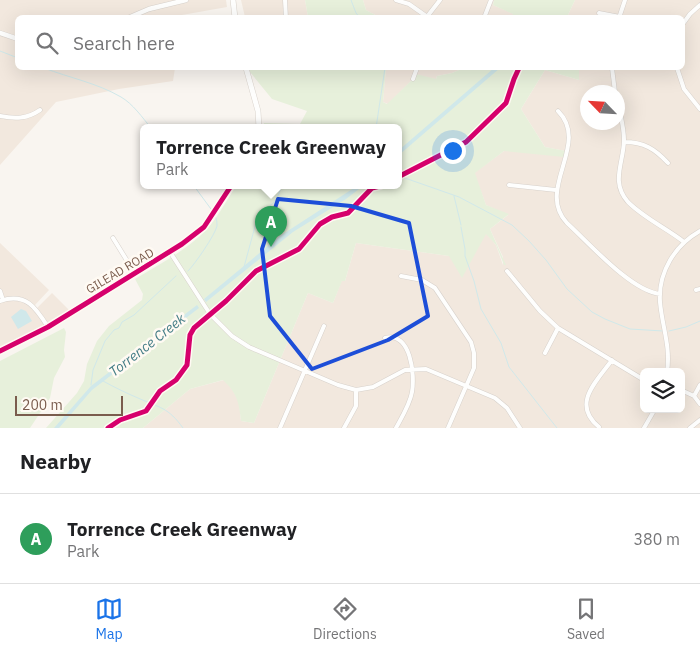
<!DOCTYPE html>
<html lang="en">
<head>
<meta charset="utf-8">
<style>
  :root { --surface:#fff; --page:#f6f6f6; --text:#202124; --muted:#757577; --line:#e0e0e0; --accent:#1a73e8 }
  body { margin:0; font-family:"IBM Plex Sans",sans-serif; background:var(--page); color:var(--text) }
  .controls { position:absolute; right:15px; bottom:15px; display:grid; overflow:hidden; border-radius:8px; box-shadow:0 5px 20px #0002 }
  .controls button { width:45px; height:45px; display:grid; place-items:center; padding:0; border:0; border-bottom:1px solid var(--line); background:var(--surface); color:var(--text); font:25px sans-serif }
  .compass { position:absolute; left:580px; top:85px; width:45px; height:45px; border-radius:50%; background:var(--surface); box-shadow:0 5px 20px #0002; rotate:295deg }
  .scale { position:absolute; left:15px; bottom:12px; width:108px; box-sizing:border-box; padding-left:5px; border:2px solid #7a5c4d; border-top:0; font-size:14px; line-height:18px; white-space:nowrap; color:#7a5c4d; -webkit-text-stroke:4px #fffaf3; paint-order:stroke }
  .you { position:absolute; left:452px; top:150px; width:18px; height:18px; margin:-12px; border:4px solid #fff; border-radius:50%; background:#1a73e8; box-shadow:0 0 0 8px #1a73e833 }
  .badge { display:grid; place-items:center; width:32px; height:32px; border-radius:50%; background:var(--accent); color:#fff; font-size:16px; font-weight:700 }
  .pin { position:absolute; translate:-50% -41px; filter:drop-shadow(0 1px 2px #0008) }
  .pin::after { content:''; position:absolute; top:26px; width:18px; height:15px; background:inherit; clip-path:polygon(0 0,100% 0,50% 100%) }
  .popup { position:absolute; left:140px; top:124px; width:262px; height:65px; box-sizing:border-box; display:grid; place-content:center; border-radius:8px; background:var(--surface); filter:drop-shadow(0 1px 4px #0005); font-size:16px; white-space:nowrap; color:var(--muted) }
  .popup b { font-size:19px; color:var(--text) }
  .popup::after { content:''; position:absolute; left:50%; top:100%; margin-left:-10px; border:10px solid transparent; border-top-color:var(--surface) }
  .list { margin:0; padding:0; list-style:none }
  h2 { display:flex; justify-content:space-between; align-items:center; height:65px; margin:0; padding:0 20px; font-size:21px }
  h2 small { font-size:16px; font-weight:400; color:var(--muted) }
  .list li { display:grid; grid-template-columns:32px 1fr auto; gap:15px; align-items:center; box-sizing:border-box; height:90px; padding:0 20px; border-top:1px solid var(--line) }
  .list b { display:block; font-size:19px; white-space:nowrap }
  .list p { margin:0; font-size:16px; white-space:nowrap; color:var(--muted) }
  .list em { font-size:16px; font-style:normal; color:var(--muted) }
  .icon { flex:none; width:28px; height:28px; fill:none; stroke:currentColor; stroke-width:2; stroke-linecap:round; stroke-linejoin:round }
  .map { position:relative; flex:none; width:700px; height:428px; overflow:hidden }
  .search { position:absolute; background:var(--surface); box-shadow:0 5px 20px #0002; left:15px; right:15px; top:15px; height:55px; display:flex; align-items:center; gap:12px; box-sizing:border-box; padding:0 18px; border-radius:8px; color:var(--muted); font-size:19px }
  .sheet { height:155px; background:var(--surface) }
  nav { display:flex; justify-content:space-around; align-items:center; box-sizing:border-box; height:70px; border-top:1px solid var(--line); background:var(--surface); font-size:14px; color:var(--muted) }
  nav a { display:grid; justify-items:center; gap:2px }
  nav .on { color:var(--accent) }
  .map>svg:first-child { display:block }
  .residential { fill:#f2e8de; fill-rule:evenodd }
  .green { fill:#e7f0db }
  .water { fill:#d0e8ea }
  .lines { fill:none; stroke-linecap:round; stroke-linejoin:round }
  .stream { stroke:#d0e8ea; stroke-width:1 }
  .minor-casing { stroke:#d7d1cb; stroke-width:5 }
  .tertiary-casing { stroke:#d7d1cb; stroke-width:5.5 }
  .secondary-casing { stroke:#d9d2cb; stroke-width:6 }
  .minor { stroke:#fefefd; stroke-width:4 }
  .tertiary { stroke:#fefefd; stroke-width:4.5 }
  .secondary { stroke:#fefefd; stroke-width:5 }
  .cycleway-casing { stroke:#fffaf3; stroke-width:8 }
  .cycleway { stroke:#d6006c; stroke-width:5 }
  .marked { fill:none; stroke:#1d4ed8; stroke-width:4; stroke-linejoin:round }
  .labels { text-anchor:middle; stroke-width:5; stroke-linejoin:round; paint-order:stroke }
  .street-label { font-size:12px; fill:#7a5c4d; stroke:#fffaf3 }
  .water-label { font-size:14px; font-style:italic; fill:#437c86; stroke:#fffaf3 }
</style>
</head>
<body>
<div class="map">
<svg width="700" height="428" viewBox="0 0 700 428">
  <rect width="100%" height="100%" fill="#f9f5f0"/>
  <path class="residential" d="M0 0H226L227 7 182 15V17L18 18V68H175L173 81 119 89 56 102 0 165Z
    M241 0H305L308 17H245Z
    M363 0H494L493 5 514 14 512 18 379 17 366 10Z
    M575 0H700V428H143L190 389 224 380 232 388 239 402 241 421 254 423 308 293 333 303 342 280 345 281 356 243 449 256 486 233 496 245 503 265V257L490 229 508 215 486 205 474 173 504 151H565L545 147 521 109 545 70 579 80V68H682V18L567 17ZM588 92H618V122H588ZM644 372H681V409H644Z
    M386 68H464L452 73 437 76 436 79 414 78 388 104 383 102Z
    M0 243 49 290 35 305 37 308 52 293 69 310 51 320 41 329 0 349Z"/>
  <path class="green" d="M305 0H363L366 10 379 17H308Z
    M494 0H575L567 17H512L513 14 493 5Z
    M249 68H386L383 102 387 104 414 78 416 74 436 79 437 76 452 73 464 68H579V80L545 70 521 109 545 147 566 151 564 157 504 151 475 173 486 205 509 214 490 229 506 265H504L496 245 486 234 462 278 449 256 356 243 345 281H342L333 303 308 293 254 423 241 421C239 402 237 393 223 380L190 389 143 428H46L77 393 84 381 87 364 97 341 109 326 142 300 143 294 135 279C157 266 181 253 200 236 215 223 225 203 236 186H398V128H264V123L300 124 307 111 272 99 250 72Z
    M64 328 66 332 64 350 65 357 54 378 50 398 30 428H0V361Z"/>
  <path class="water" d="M494 68H500L399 155V150Z
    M357 186H363L346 199 293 232 206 302 204 299 280 236Z
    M197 305 199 308 92 390 59 428H54L91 386Z
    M21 309 26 311 32 321 18 329 11 317Z"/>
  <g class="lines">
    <path class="stream" d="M351 0 356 13 360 18
      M0 51 18 58
      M44 68C70 78 97 83 121 97 133 104 142 117 151 128
      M376 128 385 68
      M402 177 459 197 512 225 529 241 546 260 567 289 592 312 605 319 630 329 663 331
      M194 186 211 209
      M454 196 461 225
      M461 227 465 249V256L474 281 481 309 501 343 509 367 557 428
      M244 267 257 219C267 204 277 207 281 186
      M188 271C195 264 215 235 217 226 217 224 217 220 216 218
      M669 331 686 327 700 321
      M103 381C114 387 126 393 138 398 160 408 168 407 183 428
      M91 385 93 370 105 341 114 330 119 328 122 322 134 315 176 276"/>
    <defs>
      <path id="minor" d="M285 0 286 18
        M396 0 409 4 426 16
        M599 13 620 17
        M426 18 440 0
        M484 18 491 0
        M619 18 625 0
        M682 25 690 14 700 5
        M612 68 615 92
        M677 68 684 89 700 109
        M413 79 417 68
        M618 102C620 114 624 127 624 140 624 162 610 182 628 202 644 218 666 228 684 242
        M558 111C591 144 535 189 567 223 589 243 631 291 660 294
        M0 116C15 119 27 119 40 110
        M624 142C644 142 655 149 668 163
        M509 185 556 190
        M113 238 134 272
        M170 252 210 314 232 336 249 347 338 385 356 390 373 387 405 370 426 369 495 398 507 408 520 428
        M507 271 540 311 558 328 644 380
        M401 276 422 280 435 288 471 342 474 353V368L448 428
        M696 290 700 289
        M0 291 3 300
        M0 301C26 292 36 308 48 327
        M385 338C411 331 415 375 412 392 410 404 402 417 396 428
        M545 353 558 328
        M667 372C671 347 662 326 660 302 658 272 675 245 700 231
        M681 390 694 396 700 404
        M694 396 700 385
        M599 427C571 404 596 382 612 360
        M280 428 324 326
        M344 428 356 406V390
        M644 428 655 409
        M690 428 700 420"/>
      <path id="tertiary" d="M128 18 149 9 186 0
        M0 33 18 39"/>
      <path id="secondary" d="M233 0 235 18
        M246 68 258 111 259 128
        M0 351 48 327 182 244 204 227 231 186"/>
    </defs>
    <use href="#minor" class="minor-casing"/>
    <use href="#tertiary" class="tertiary-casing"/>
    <use href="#secondary" class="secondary-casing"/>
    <use href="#minor" class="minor"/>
    <use href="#tertiary" class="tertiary"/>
    <use href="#secondary" class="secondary"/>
    <defs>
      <path id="cycleway" d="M398 177 466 142 506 103 514 79 519 68
        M0 351 48 327 182 244 204 227 231 186
        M108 428 120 420 146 411 160 391 176 380 187 365 190 335 194 328 226 301 256 271 299 249 320 224 332 217 348 213 372 188 380 186"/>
    </defs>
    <use href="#cycleway" class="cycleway-casing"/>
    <use href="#cycleway" class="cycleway"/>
  </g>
  <path class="marked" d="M278 199 351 206 409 223 428 316 388 340 312 369 270 316 262 249Z"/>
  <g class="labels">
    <g class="street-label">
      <text transform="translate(120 271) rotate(-31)" y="4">GILEAD ROAD</text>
    </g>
    <g class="water-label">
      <text transform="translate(147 345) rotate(-38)" y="5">Torrence Creek</text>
    </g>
  </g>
</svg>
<div class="controls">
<button><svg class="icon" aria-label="layers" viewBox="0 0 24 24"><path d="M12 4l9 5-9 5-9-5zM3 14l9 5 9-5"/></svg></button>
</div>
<svg class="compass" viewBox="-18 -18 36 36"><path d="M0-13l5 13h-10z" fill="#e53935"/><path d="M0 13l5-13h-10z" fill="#757577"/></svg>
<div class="scale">200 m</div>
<div class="you"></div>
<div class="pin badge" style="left:271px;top:247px;background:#2e9e5b">A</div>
<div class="popup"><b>Torrence Creek Greenway</b>Park</div>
<div class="search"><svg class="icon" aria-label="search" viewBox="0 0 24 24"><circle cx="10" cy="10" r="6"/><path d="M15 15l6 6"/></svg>Search here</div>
</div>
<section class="sheet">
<h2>Nearby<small></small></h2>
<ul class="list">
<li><span class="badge" style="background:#2e9e5b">A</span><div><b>Torrence Creek Greenway</b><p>Park</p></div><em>380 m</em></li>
</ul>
</section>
<nav>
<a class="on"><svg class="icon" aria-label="map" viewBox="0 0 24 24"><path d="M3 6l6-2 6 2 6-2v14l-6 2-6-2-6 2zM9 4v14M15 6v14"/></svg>Map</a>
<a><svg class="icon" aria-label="directions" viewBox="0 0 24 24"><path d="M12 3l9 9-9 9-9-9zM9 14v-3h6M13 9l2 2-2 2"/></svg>Directions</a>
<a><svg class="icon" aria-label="saved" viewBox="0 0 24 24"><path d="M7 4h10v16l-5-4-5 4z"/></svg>Saved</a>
</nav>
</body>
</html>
